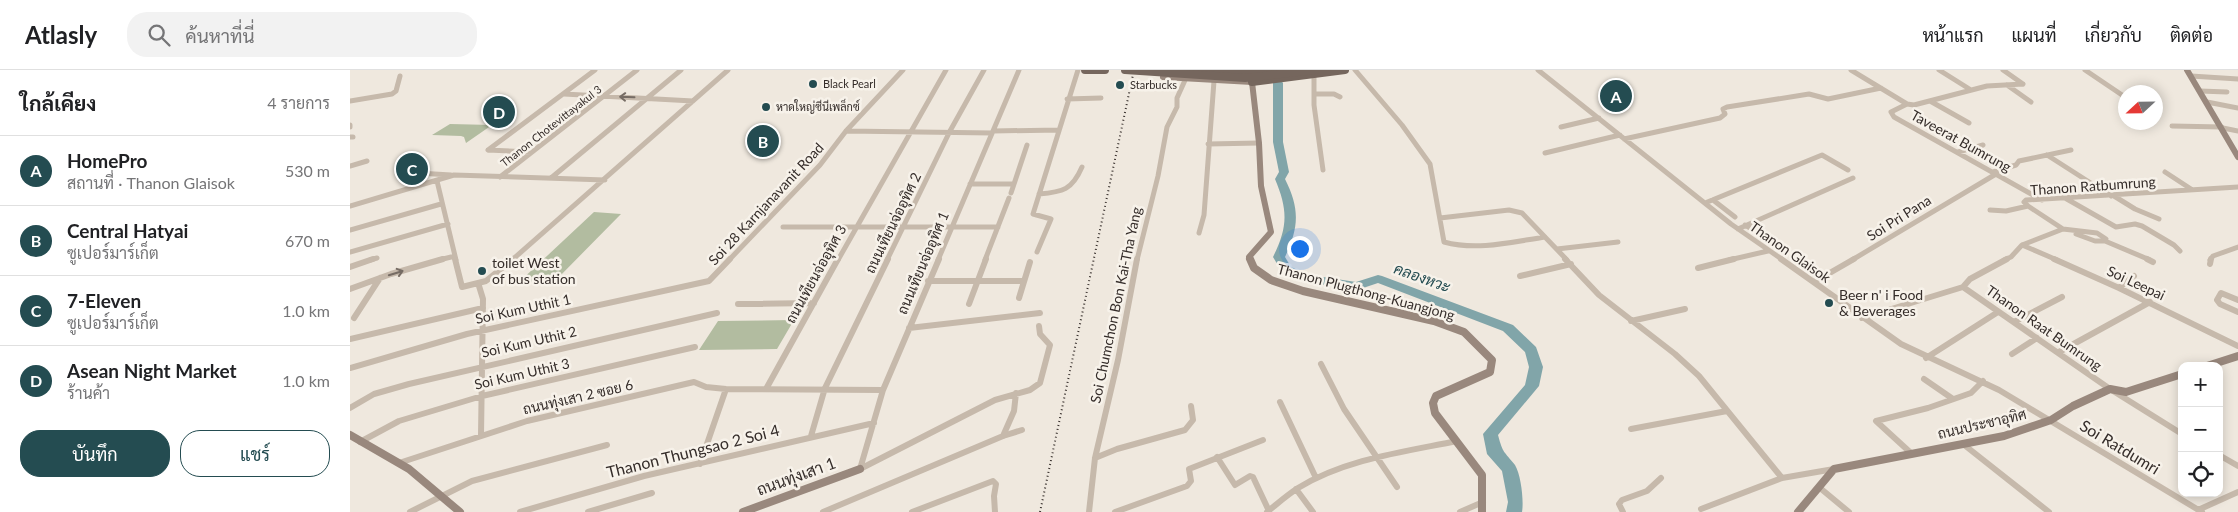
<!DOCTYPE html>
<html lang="th">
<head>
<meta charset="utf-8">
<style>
  :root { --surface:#fff; --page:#f2f2f2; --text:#202124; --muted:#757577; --line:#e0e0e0; --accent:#244c51 }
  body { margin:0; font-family:Lato,Sarabun,sans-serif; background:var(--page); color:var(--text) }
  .controls { position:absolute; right:15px; bottom:15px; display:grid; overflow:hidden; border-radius:10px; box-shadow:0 2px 12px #0003 }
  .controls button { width:45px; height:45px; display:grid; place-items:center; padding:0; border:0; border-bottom:1px solid var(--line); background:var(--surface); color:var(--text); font:25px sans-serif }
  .compass { position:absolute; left:1768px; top:15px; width:45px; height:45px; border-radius:50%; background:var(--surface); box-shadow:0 2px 12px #0003; rotate:248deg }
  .you { position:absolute; left:949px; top:178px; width:18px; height:18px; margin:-12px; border:4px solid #fff; border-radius:50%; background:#1a73e8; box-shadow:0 0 0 8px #1a73e833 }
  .badge { display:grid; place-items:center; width:32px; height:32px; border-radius:50%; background:var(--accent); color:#fff; font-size:16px; font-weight:700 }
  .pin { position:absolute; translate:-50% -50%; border:2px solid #fff; box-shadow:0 1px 5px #0006 }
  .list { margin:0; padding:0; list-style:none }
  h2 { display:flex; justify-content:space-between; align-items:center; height:65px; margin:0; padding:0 20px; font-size:21px }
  h2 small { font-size:16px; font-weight:400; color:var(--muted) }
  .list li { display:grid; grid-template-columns:32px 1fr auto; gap:15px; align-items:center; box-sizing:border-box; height:70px; padding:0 20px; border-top:1px solid var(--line) }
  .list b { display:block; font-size:19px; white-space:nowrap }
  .list p { margin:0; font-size:16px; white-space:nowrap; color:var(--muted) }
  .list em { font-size:16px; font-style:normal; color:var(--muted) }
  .actions { display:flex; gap:10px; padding:15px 20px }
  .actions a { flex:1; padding:11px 0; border:1px solid var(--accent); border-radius:20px; text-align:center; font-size:18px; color:var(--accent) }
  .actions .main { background:var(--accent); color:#fff }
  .icon { flex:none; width:28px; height:28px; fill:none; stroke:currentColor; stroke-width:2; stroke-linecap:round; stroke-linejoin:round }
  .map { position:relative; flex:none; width:1888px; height:442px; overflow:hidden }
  header { display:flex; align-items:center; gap:30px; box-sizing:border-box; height:70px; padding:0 25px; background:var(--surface); border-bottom:1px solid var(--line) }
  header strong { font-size:24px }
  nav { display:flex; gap:28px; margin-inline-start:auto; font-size:18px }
  .search { width:350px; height:45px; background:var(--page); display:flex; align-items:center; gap:12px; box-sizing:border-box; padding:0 18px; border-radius:20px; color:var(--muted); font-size:19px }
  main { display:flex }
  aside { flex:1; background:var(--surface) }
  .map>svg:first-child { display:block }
  .green { fill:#b2bca0 }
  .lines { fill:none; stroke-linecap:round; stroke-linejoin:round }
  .river { fill:#81a5a9; fill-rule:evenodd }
  .street-far1 { stroke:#c6b9ab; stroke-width:5 }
  .street { stroke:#c6b9ab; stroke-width:6 }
  .secondary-far1 { stroke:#99887d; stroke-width:6 }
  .secondary { stroke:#99887d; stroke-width:8 }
  .primary { stroke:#75665d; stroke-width:8 }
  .rail { stroke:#352d2a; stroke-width:2; stroke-dasharray:1 3; stroke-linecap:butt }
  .primary-bridge { stroke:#75665d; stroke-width:8 }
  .oneway { stroke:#766c64 }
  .poi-dot { fill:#244c51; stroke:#f7f2ea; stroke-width:2 }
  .labels { text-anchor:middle; stroke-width:5; stroke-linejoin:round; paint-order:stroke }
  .far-poi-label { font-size:11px; fill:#352d2a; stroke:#f7f2ea; text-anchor:start }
  .far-street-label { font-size:11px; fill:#352d2a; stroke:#f7f2ea }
  .street-label { font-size:14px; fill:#352d2a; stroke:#f7f2ea }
  .poi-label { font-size:14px; fill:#352d2a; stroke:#f7f2ea; text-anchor:start }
  .water-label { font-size:15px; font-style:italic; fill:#244c51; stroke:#f7f2ea }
  .near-street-label { font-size:16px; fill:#352d2a; stroke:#f7f2ea }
</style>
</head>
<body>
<header>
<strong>Atlasly</strong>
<div class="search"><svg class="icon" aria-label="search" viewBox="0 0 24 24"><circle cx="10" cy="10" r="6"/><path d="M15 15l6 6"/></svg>ค้นหาที่นี่</div>
<nav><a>หน้าแรก</a><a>แผนที่</a><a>เกี่ยวกับ</a><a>ติดต่อ</a></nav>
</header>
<main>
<aside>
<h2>ใกล้เคียง<small>4 รายการ</small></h2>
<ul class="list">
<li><span class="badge">A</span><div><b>HomePro</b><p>สถานที่ · Thanon Glaisok</p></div><em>530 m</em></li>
<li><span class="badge">B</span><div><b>Central Hatyai</b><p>ซูเปอร์มาร์เก็ต</p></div><em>670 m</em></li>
<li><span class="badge">C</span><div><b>7-Eleven</b><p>ซูเปอร์มาร์เก็ต</p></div><em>1.0 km</em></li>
<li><span class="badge">D</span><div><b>Asean Night Market</b><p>ร้านค้า</p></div><em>1.0 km</em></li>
</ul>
<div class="actions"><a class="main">บันทึก</a><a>แชร์</a></div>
</aside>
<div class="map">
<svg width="1888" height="442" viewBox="0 0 1888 442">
  <rect width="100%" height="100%" fill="#efe8de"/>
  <path class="green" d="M100 54 142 55 116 73 114 67 111 66 82 65Z
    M244 142 271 144 206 210 167 214Z
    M444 250 427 279 349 280 368 251Z"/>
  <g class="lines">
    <path class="river" d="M912 0H922L933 13V72L939 102 935 109C950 139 949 157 935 187L941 197 960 205 1006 212 1028 205 1032 206 1163 255 1186 277 1193 297 1189 316 1148 365C1153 384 1154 381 1165 395 1171 405 1174 431 1172 442H1156L1158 432 1152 401 1137 384 1133 364 1175 315 1179 297 1175 282 1153 261 1028 213 1007 220 957 212 932 202 923 187C938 157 938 140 925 109L929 102 923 72V13Z"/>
    <path class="street-far1" d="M1005 0 1052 55 1080 94 1094 172C1127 181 1162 172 1195 167
      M1188 0 1381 154 1433 190
      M1501 0 1557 34 1541 42 1544 47 1692 130
      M1589 0 1621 20
      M1653 0 1673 14
      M1735 0 1775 27
      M964 4V35L973 100
      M1841 6 1888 9
      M1657 15 1681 32
      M1850 21 1877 22
      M214 24 343 31
      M964 24H984L990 27
      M717 29 751 28
      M0 31 42 24 46 21 50 6
      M1580 31 1619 53
      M1857 32 1888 38
      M1557 34 1564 35 1637 16 1673 14
      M0 55V57
      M1822 56 1872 57
      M1211 57 1249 48
      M1873 58 1888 61
      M496 61 642 63
      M643 61 709 60
      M0 67H3
      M1274 69 1370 48 1375 44 1373 39 1377 37 1459 24 1478 29 1531 18
      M858 74 909 73
      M138 80 245 0
      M138 80 181 82
      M1608 82 1633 75
      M1195 83 1270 65
      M1697 85 1761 126
      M0 96 17 91
      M51 102 101 105
      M1643 102 1666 95 1669 91 1721 80
      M1815 102 1841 119
      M150 107 287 0
      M201 108 331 0
      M87 111 106 190
      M620 114H664
      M661 123 677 75
      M689 124C713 122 722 120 732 97
      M1764 126 1785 139 1809 149
      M1715 128 1766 157 1785 154 1792 156 1824 175 1830 181
      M1363 130 1385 147
      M1355 133 1472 85 1498 100
      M0 136 104 105 255 110
      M1640 140 1656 141 1678 136
      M1090 148 1159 140 1172 143 1217 190
      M1395 155 1419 169
      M433 157H648
      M1388 159 1503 108
      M1713 159 1747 163 1756 169 1755 171 1800 190
      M0 160 91 134
      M849 163 854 145 864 11
      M1726 164 1745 171H1755
      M1672 175 1707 190
      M1207 179 1268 172
      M0 182 98 154
      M687 182 701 149 683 144 728 0
      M20 190 27 188
      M89 190 105 186
      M162 190 378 0
      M379 190 470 95 496 61 553 0
      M488 190 596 0
      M537 190 600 61 634 0
      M588 190 669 0
      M635 190 659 128
      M787 190 808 106 817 57 827 37V28L836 8
      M1379 190 1418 181
      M1502 190 1646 104
      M1654 190 1661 187 1672 175 1713 159 1678 136 1674 132 1676 130 1888 117
      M1860 190 1863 186 1888 177"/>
    <path class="street" d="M105 189 112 217 136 211 163 189
      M1215 189 1249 225 1325 284 1349 306 1432 408
      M1431 189 1551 274 1649 320 1852 442
      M1704 189 1769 218 1888 276
      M1797 189 1803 192
      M1860 194 1861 189
      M0 197 23 189
      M1348 198 1384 189
      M1170 206 1221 194
      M578 211H674
      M1464 212 1504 189
      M129 216 133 229 131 365
      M1613 217 1620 209 1657 189
      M1613 217 1760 319 1832 364
      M1769 218 1784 206
      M0 219 41 204 93 189
      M669 228 680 192
      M1888 230 1871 223 1867 230 1870 234 1888 242
      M388 234 464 233
      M619 234 636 189
      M4 248 30 208
      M1512 248 1613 217
      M1281 251 1335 239
      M1664 252 1712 227
      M559 258 690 243
      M0 269 133 238
      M1709 282 1800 232
      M1662 284 1687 268
      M1576 288 1648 242
      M971 294 994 339 1047 417
      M0 298 117 264 359 211 380 189
      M1574 309 1603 329
      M416 319 488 189
      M930 332 966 408
      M0 338 24 324 59 314 367 243
      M1281 359 1377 341
      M461 366 475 318 538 189
      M653 366 664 341 666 323
      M10 372 49 351 132 326 345 277
      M1613 374 1699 442
      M1562 384 1526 351 1578 338 1621 323 1633 311
      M1869 385 1888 396
      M867 387 885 415 900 406 903 407 919 441
      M745 388 767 379 835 360 843 350 841 336
      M49 393 177 351 344 312 356 317 376 319 533 320
      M350 394 376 319
      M510 399 533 320 589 189
      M510 399 645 330 680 320 690 313 700 275 690 264 689 256
      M1470 418 1499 442
      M946 419 963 442
      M1351 439 1432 408 1484 399
      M1848 440 1888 422
      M60 442 122 411 257 375
      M170 442 294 406 524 353
      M238 442 302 423
      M473 442 653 366 672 360
      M562 442 643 411 646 414 644 426 645 442
      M739 442 745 388 768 290 787 189
      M765 442 837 416 841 411 839 399 913 370
      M917 442C927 434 937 425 948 418 996 389 1053 382 1107 371
      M1110 442 1133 432
      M1273 442 1269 434 1272 430 1297 421 1311 408"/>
    <path class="secondary-far1" d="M816 0 813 7 902 12 909 73 911 116 921 162 899 187 901 190
      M1837 0 1888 87"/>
    <path class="secondary" d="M900 189 904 198 921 210 953 221 1084 251 1114 262 1142 290 1140 302 1086 326 1083 333 1085 343 1132 405V442
      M1857 296 1888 286
      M0 365 59 399 110 442
      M393 442 510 399
      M1448 442 1484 399 1654 366 1701 350 1723 336 1760 319 1776 322 1832 304"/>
    <path class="primary" d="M735 0H755
      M835 0 896 4 929 0
      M902 12 995 0"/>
    <path class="rail" d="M690 442 784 0"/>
    <path class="primary-bridge" d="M775 0 895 8 965 0"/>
  </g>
  <defs><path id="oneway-shaft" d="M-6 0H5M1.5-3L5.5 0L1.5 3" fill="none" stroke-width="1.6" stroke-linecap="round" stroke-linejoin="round" transform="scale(1.25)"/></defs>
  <g class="oneway">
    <use href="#oneway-shaft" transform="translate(277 27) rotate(-178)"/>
    <use href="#oneway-shaft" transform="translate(46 203) rotate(-17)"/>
  </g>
  <g class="poi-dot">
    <circle cx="463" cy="14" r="5"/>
    <circle cx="770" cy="15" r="5"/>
    <circle cx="416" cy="37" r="5"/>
    <circle cx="132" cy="201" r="5"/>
    <circle cx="1479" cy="233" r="5"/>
  </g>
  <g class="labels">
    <g class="far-poi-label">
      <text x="473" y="18">Black Pearl</text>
      <text x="780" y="19">Starbucks</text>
      <text x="426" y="41">หาดใหญ่ซีนีเพล็กซ์</text>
    </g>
    <g class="far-street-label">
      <text transform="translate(201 56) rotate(-38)" y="4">Thanon Chotevittayakul 3</text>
    </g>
    <g class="street-label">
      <text transform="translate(1611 71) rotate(29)" y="5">Taveerat Bumrung</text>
      <text transform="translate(1743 116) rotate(-4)" y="5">Thanon Ratbumrung</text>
      <text transform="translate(416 134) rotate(-47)" y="5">Soi 28 Karnjanavanit Road</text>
      <text transform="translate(1549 148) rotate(-32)" y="5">Soi Pri Pana</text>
      <text transform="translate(543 153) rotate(-64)" y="5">ถนนเทียนจ่ออุทิศ 2</text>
      <text transform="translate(1440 182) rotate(35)" y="5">Thanon Glaisok</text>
      <text transform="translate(573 193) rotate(-67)" y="5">ถนนเทียนจ่ออุทิศ 1</text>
      <text transform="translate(466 204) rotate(-61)" y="5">ถนนเทียนจ่ออุทิศ 3</text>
      <text transform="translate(1786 213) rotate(25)" y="5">Soi Leepai</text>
      <text transform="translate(1016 222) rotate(15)" y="5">Thanon Plugthong-Kuangjong</text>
      <text transform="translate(766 235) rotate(-78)" y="5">Soi Chumchon Bon Kai-Tha Yang</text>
      <text transform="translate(173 239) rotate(-12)" y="5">Soi Kum Uthit 1</text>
      <text transform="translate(1694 258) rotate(35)" y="5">Thanon Raat Bumrung</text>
      <text transform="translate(179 272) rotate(-13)" y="5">Soi Kum Uthit 2</text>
      <text transform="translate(172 304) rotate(-13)" y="5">Soi Kum Uthit 3</text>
      <text transform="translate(228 327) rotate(-13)" y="5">ถนนทุ่งเสา 2 ซอย 6</text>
      <text transform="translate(1632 354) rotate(-13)" y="5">ถนนประชาอุทิศ</text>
    </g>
    <g class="poi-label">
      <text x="142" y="198">toilet West<tspan x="142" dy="16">of bus station</tspan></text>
      <text x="1489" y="230">Beer n' i Food<tspan x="1489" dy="16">&amp; Beverages</tspan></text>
    </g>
    <g class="water-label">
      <text transform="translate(1072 208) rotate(20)" y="5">คลองหวะ</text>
    </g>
    <g class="near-street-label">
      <text transform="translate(1770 377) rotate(31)" y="6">Soi Ratdumri</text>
      <text transform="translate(343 381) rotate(-14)" y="6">Thanon Thungsao 2 Soi 4</text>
      <text transform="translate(446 406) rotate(-20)" y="6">ถนนทุ่งเสา 1</text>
    </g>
  </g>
</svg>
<div class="controls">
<button>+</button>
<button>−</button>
<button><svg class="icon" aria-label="locate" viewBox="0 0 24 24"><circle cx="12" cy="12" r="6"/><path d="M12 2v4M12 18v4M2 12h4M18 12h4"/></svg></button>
</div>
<svg class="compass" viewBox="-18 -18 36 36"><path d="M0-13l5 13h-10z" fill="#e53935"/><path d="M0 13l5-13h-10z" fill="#757577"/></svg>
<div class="you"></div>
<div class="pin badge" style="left:1266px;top:26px">A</div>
<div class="pin badge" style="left:413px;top:71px">B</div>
<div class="pin badge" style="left:62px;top:99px">C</div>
<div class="pin badge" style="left:149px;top:42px">D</div>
</div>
</main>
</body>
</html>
